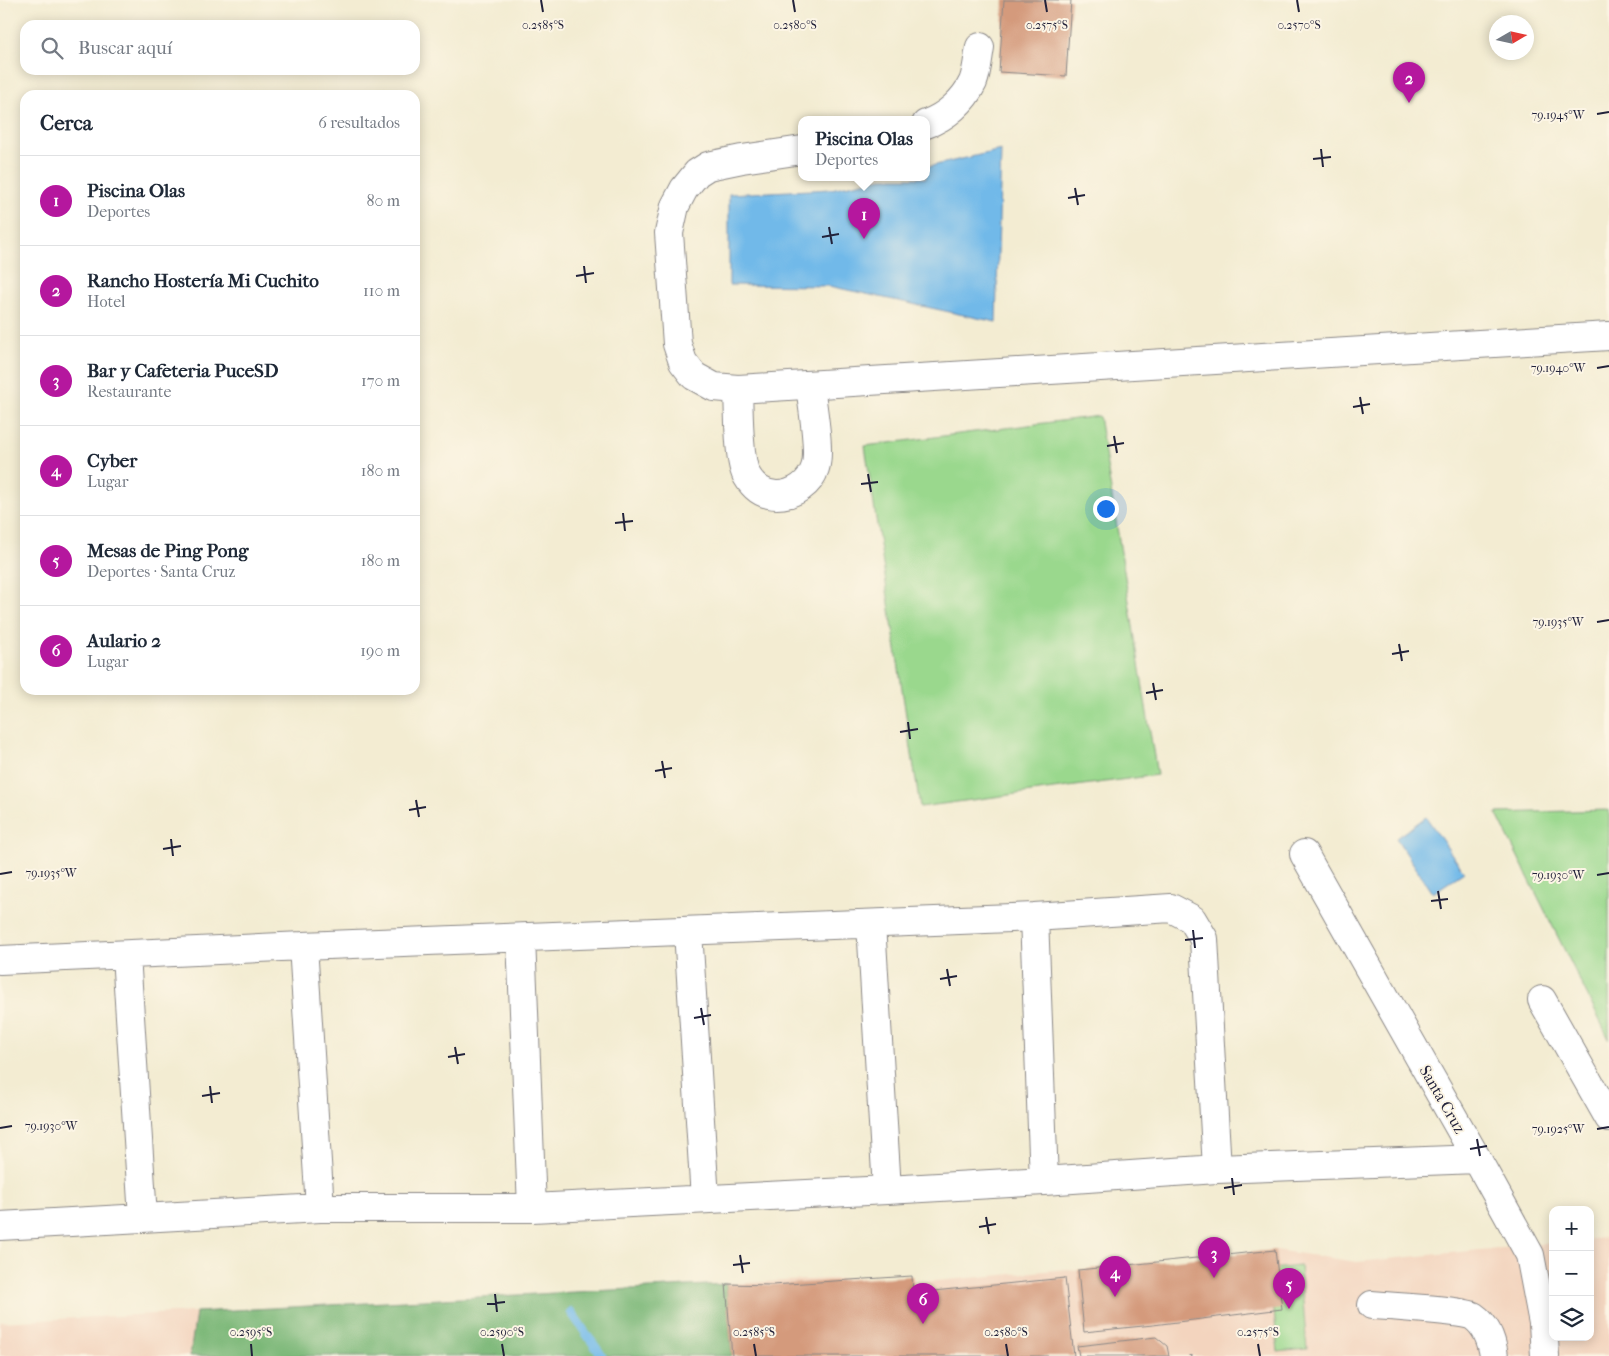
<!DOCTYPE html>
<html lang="es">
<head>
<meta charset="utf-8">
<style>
  :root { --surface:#fff; --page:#f6f6f7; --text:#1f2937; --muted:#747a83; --line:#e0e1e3; --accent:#b5179e }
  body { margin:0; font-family:"IM FELL French Canon",serif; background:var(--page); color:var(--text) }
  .controls { position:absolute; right:15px; bottom:15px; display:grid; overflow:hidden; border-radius:10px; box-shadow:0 2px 12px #0003 }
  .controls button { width:45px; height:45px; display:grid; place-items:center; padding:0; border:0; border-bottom:1px solid var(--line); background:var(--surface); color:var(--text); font:25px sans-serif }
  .compass { position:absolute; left:1489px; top:15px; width:45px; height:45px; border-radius:50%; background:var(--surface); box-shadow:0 2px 12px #0003; rotate:81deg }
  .you { position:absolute; left:1105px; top:508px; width:18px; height:18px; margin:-12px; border:4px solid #fff; border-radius:50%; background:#1a73e8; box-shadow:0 0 0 8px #1a73e833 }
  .badge { display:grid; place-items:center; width:32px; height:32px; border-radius:50%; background:var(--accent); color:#fff; font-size:16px; font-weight:700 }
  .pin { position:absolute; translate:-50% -41px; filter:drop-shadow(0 1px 2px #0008) }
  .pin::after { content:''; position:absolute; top:26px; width:18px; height:15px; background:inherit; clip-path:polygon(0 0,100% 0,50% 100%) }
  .popup { position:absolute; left:798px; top:116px; width:132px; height:65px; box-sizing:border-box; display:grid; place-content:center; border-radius:10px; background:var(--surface); filter:drop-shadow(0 1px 4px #0005); font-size:16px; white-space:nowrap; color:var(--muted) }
  .popup b { font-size:19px; color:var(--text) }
  .popup::after { content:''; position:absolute; left:50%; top:100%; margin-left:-10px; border:10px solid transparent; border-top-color:var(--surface) }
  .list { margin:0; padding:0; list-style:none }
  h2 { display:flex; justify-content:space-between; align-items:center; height:65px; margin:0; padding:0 20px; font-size:21px }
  h2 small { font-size:16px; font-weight:400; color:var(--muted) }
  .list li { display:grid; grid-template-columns:32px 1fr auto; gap:15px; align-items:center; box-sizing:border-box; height:90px; padding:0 20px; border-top:1px solid var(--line) }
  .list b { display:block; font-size:19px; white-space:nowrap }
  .list p { margin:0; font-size:16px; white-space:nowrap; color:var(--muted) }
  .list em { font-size:16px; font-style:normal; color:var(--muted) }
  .icon { flex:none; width:28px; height:28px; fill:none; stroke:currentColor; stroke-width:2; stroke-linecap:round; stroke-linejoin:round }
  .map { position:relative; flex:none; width:1609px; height:1356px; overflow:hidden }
  .search { position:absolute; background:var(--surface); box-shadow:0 2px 12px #0003; left:20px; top:20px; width:400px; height:55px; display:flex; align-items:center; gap:12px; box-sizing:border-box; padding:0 18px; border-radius:15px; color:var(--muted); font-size:19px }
  .panel { position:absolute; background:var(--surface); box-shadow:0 2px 12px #0003; left:20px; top:90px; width:400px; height:605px; border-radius:15px }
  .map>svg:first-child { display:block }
  .built { fill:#f3d4be }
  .green { fill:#9ad88d; stroke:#5e7d64 }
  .forest { fill:#7bb878; stroke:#4e6d5a }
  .water { fill:#71b9e9; stroke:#4a6e92 }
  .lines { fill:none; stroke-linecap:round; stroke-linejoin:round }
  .stream { stroke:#71b9e9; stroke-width:9 }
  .building { fill:#d49a7c }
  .minor-casing { stroke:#8a8786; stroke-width:30 }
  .path { stroke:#8a8786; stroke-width:3; stroke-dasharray:1 4; stroke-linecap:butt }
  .minor { stroke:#fff; stroke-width:28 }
  .ticks { fill:none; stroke:#22223b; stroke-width:2 }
  .labels { text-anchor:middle; stroke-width:4; stroke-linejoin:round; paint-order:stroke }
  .street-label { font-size:16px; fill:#22223b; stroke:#fcf5e5 }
  .ticks-label { font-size:12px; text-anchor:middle; fill:#22223b; stroke:#fcf5e5; stroke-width:4; stroke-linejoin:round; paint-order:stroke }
</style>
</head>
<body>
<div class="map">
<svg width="1609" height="1356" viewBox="0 0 1609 1356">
  <rect width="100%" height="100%" fill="#fcf5e5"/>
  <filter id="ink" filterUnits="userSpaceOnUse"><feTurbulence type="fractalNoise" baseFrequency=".02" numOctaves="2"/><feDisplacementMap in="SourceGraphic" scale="10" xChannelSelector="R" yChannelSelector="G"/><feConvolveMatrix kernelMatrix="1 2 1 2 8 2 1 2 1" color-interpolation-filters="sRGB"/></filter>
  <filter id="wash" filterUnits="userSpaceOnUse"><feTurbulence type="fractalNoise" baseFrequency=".0096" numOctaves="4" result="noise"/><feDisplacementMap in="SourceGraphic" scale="20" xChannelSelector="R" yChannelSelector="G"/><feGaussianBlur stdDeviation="1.12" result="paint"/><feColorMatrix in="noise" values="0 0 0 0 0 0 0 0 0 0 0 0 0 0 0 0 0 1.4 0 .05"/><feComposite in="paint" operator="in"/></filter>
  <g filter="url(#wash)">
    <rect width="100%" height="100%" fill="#f3ecd2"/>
    <path class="built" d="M1609 1238V1356H0V1322L784 1281 912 1276 915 1283 1067 1269 1078 1270 1275 1250 1357 1262 1553 1243V1337H1590V1239Z"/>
    <path class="green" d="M1099 416 1157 775 920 807 865 446Z
      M1609 810V1039L1496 813Z
      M1300 1266 1307 1349 1278 1352 1270 1269Z"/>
    <path class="forest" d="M726 1284 732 1356H190L196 1312Z"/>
    <path class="water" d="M1001 150 996 322 829 286 729 285V194L831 189 881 178H926L927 167Z
      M1426 817 1464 872 1433 893 1396 838Z"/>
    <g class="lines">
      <path class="stream" d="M571 1312 602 1356"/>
    </g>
    <g id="blocks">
      <path class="building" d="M1004 0H1071L1066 76 999 72Z
        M1275 1250 1282 1309 1153 1325 1084 1332 1078 1270Z
        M912 1276 913 1293 1065 1278 1074 1356H732L726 1284 772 1285Z
        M1156 1337 1167 1346 1169 1356H1079L1077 1346Z"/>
    </g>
  </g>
  <g filter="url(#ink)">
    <use href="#blocks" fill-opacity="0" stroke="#8a8786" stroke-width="1"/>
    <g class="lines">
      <defs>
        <path id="minor" d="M926 124C946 117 964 101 973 82 977 72 978 58 980 47
          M802 150 742 159 708 166 697 173 684 189 675 206 669 233 677 344 683 362 694 376 714 387 738 389 1609 336
          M738 389C739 409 738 461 747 476 754 488 764 495 777 495 794 495 810 484 815 468 821 451 812 405 810 385
          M1304 854 1477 1159 1530 1255 1543 1323 1545 1356
          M1034 917 1044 1181
          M871 924 887 1190
          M688 931 705 1199
          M521 938 532 1208
          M303 946 320 1208
          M126 955 143 1217
          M0 960 303 946 1034 917 1171 908 1192 919 1204 939 1217 1169
          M1542 1000 1609 1118
          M0 1226 320 1208H532L887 1190 1044 1181 1217 1169 1477 1159
          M1372 1305C1386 1306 1466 1311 1473 1316 1486 1325 1492 1341 1494 1356"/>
      </defs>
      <use href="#minor" class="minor-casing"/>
      <path class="path" d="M1191 1355V1356"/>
      <use href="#minor" class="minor"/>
    </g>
  </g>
  <path class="ticks" d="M541 0 543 12M793 0 795 12M1045 0 1047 12M1297 0 1299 12M1597 114 1609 112M1321 149 1323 167M1313 159 1331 157M1075 188 1078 205M1068 198 1085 195M829 227 832 244M822 237 839 234M584 266 586 283M576 276 594 273M1597 368 1609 366M1360 397 1363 414M1353 407 1370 404M1114 436 1117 453M1107 446 1124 443M868 474 871 492M861 484 878 482M623 513 625 531M615 523 633 521M1597 622 1609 620M1399 644 1402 661M1392 654 1409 651M1153 683 1156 700M1146 693 1163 690M908 722 910 739M900 732 918 729M662 761 665 778M655 771 672 768M416 800 419 817M409 810 426 807M171 839 173 856M163 849 181 846M0 874 12 872M1597 875 1609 873M1438 891 1441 909M1431 901 1448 899M1193 930 1195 948M1185 940 1203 938M947 969 950 986M940 979 957 976M701 1008 704 1025M694 1018 711 1015M455 1047 458 1064M448 1057 465 1054M210 1086 212 1103M202 1096 220 1093M0 1128 12 1126M1597 1129 1609 1127M1477 1139 1480 1156M1470 1149 1487 1146M1232 1178 1234 1195M1224 1188 1242 1185M986 1217 989 1234M979 1227 996 1224M740 1255 743 1273M733 1265 750 1263M495 1294 497 1312M487 1304 505 1302M251 1344 252 1356M502 1344 504 1356M754 1344 756 1356M1006 1344 1008 1356M1258 1344 1260 1356"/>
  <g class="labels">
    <g class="street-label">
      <text transform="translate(1443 1099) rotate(60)" y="6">Santa Cruz</text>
    </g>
  </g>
  <g class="ticks-label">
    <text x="543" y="29">0.2585°S</text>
    <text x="795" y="29">0.2580°S</text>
    <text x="1047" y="29">0.2575°S</text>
    <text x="1299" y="29">0.2570°S</text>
    <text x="1558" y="119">79.1945°W</text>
    <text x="1558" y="372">79.1940°W</text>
    <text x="1558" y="626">79.1935°W</text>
    <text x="51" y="877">79.1935°W</text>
    <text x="1558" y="879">79.1930°W</text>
    <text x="51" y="1130">79.1930°W</text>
    <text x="1558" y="1133">79.1925°W</text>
    <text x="251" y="1336">0.2595°S</text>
    <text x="502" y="1336">0.2590°S</text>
    <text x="754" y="1336">0.2585°S</text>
    <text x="1006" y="1336">0.2580°S</text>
    <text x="1258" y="1336">0.2575°S</text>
  </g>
</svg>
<div class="controls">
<button>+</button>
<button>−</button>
<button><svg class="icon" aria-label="layers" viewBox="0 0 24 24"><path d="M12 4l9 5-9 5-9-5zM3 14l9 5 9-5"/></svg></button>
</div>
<svg class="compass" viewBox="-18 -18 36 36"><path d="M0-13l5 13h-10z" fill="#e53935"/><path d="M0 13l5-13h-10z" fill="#747a83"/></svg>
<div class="you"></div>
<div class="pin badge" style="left:864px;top:239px">1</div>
<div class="popup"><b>Piscina Olas</b>Deportes</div>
<div class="pin badge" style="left:1409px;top:103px">2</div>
<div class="pin badge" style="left:1214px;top:1278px">3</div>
<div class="pin badge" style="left:1115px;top:1297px">4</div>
<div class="pin badge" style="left:1289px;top:1309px">5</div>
<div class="pin badge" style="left:923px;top:1324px">6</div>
<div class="search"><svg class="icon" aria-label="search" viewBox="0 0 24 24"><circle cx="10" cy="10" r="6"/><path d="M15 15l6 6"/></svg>Buscar aquí</div>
<section class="panel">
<h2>Cerca<small>6 resultados</small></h2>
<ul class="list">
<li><span class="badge">1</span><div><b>Piscina Olas</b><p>Deportes</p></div><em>80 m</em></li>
<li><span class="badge">2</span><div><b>Rancho Hostería Mi Cuchito</b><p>Hotel</p></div><em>110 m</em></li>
<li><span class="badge">3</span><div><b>Bar y Cafeteria PuceSD</b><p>Restaurante</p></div><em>170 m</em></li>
<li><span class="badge">4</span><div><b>Cyber</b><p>Lugar</p></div><em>180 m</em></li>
<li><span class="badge">5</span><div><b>Mesas de Ping Pong</b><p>Deportes · Santa Cruz</p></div><em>180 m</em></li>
<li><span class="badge">6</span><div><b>Aulario 2</b><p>Lugar</p></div><em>190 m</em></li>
</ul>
</section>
</div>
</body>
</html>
